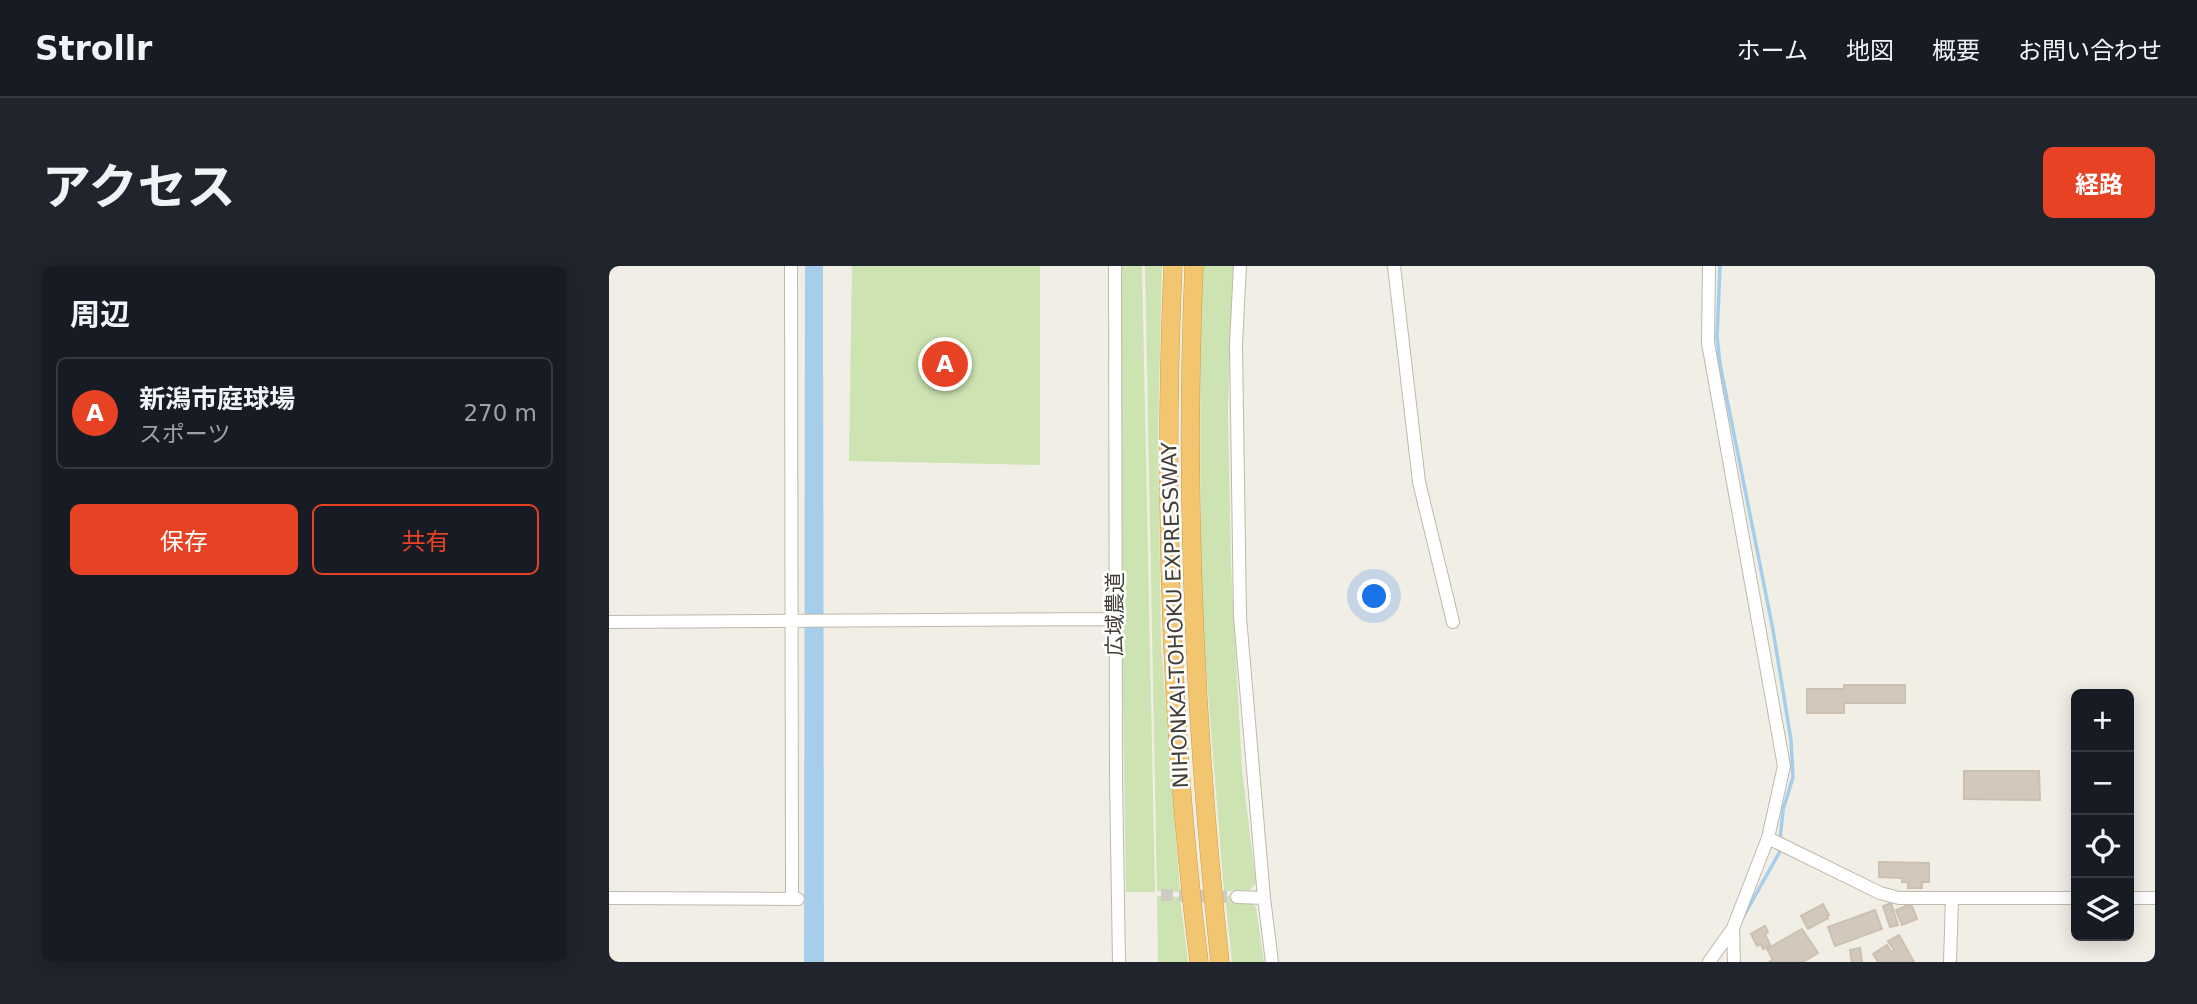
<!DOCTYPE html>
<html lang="ja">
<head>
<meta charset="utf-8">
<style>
  :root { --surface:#171b24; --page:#20242c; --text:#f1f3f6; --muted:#9ea1a6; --line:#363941; --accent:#e84225 }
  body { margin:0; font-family:"DejaVu Sans","Noto Sans JP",sans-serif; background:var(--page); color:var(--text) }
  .controls { position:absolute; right:21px; bottom:21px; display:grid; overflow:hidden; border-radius:10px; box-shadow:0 4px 18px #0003 }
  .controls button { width:63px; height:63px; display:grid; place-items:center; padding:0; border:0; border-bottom:2px solid var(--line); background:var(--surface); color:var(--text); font:35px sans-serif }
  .you { position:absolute; left:766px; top:331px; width:24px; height:24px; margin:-18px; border:5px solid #fff; border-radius:50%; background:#1a73e8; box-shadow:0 0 0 10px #1a73e833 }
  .badge { display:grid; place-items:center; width:46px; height:46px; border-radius:50%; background:var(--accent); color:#fff; font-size:23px; font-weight:700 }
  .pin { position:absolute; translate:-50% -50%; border:4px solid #fff; box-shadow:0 2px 7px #0006 }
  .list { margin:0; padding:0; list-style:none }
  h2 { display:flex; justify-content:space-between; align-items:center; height:91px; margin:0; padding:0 28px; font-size:30px }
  h2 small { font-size:23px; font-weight:400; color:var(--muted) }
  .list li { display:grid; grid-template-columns:46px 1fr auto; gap:21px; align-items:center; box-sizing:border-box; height:112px; margin:0 14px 14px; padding:0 14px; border:2px solid var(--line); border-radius:10px }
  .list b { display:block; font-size:26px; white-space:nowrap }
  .list p { margin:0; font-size:23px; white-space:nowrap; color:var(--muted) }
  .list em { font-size:23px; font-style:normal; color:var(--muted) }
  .actions { display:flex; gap:14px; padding:21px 28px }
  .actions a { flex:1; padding:16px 0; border:2px solid var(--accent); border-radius:10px; text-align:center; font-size:24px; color:var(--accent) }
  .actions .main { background:var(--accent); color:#fff }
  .icon { flex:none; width:38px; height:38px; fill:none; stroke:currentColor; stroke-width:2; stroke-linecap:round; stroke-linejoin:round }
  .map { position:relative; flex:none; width:1546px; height:696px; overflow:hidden; border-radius:10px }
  header { display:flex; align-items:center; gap:42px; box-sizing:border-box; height:98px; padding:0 35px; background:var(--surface); border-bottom:2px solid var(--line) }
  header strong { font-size:33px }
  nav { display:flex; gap:38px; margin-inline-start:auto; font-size:24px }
  .intro { display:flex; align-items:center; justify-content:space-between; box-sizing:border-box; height:168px; padding:0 42px }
  h1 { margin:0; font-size:49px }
  .button { padding:18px 32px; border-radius:10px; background:var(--accent); color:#fff; font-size:24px; font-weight:700 }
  main { display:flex; gap:42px; padding:0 42px }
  aside { flex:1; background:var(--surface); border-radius:10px; box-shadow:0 4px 18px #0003 }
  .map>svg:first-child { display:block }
  .green { fill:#cde3b1 }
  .water { fill:#a6ceea }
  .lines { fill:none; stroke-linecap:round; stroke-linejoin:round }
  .stream { stroke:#a6ceea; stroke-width:3.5 }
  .building { fill:#d2c9bc; stroke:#ccc1b0; stroke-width:2 }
  .minor-tunnel { stroke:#cecbc3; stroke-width:12; stroke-dasharray:12 6; stroke-linecap:butt }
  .minor-casing { stroke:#bfb8ac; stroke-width:14 }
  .highway-casing { stroke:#d09b41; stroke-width:19 }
  .minor { stroke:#fff; stroke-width:12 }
  .highway { stroke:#f2c670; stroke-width:18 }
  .labels { text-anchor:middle; stroke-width:5; stroke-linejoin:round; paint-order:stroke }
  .street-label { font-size:21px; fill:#433e36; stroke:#fff }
</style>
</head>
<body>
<header>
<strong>Strollr</strong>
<nav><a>ホーム</a><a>地図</a><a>概要</a><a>お問い合わせ</a></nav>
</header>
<div class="intro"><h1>アクセス</h1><a class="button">経路</a></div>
<main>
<aside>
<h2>周辺<small></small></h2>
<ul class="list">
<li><span class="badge">A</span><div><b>新潟市庭球場</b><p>スポーツ</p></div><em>270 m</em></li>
</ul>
<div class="actions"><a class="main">保存</a><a>共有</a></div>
</aside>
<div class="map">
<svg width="1546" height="696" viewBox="0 0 1546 696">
  <rect width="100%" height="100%" fill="#f1eee6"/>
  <path class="green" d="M243 0H431V199L240 195Z
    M513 0H533L546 626H517L513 375Z
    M536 0H553L549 167 552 377 571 626 548 625Z
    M594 0H624L619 144 622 299 633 504 647 617 641 624 615 625 592 341 591 55Z
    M548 630 571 631 579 696H549Z
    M616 630C627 629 639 632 647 641L655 696H623Z"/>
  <path class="water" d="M196 0H214L215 696H195Z"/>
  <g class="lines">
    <path class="stream" d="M1111 0 1108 71 1111 98 1164 364 1182 474 1184 511 1174 544 1171 574
      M1132 655 1170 587 1171 582"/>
  </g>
  <path class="building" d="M1235 419H1296V437H1235V447H1198V423H1235Z
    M1355 505H1430L1431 534 1355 533Z
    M1270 596 1320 597V616H1313V622H1299V616H1293V612L1270 611Z
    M1282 637 1289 659 1281 661 1274 640Z
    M1214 638 1220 649 1218 650 1219 652 1199 663 1192 650Z
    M1302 638 1308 653 1293 659 1287 644Z
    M1266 644 1273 663 1226 680 1219 661Z
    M1156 660 1159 666 1156 668 1161 679 1154 683 1152 678 1148 680 1142 668Z
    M1193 663 1209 687 1194 696H1160L1164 694 1158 683Z
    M1290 669 1305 696H1269L1264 688 1278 679 1282 686 1285 684 1279 675Z
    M1251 682 1253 696H1243L1241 684Z"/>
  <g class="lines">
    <path class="minor-tunnel" d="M552 629 628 631"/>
    <defs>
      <path id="minor" d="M182 0 183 633
        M506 0 507 511 510 696
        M631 0 627 78 631 351 655 632 663 696
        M785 0 810 216 844 356
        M0 356 507 353
        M1159 572 1271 627 1290 632H1467
        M628 631 655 632
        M0 632 189 633
        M1520 632H1546
        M1124 662 1125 696
        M1100 696 1124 662 1159 572 1175 500 1099 77 1100 0
        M1341 696 1343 633"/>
      <path id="highway" d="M564 0C554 229 562 469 590 696
        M585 0C575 232 586 465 611 696"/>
    </defs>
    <use href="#minor" class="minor-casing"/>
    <use href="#highway" class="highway-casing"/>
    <use href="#minor" class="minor"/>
    <use href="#highway" class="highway"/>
  </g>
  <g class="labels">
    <g class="street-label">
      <text transform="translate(506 348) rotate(-90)" y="7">広域農道</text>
      <text transform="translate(566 349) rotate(-92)" y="7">NIHONKAI-TOHOKU EXPRESSWAY</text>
    </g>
  </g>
</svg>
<div class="controls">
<button>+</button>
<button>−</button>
<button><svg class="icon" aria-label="locate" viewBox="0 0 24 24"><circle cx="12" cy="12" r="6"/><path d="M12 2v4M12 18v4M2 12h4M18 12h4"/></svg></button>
<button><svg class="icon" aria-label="layers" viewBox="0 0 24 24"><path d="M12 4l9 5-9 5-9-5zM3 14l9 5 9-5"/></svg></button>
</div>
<div class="you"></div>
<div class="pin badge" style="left:336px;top:98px">A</div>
</div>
</main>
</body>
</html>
